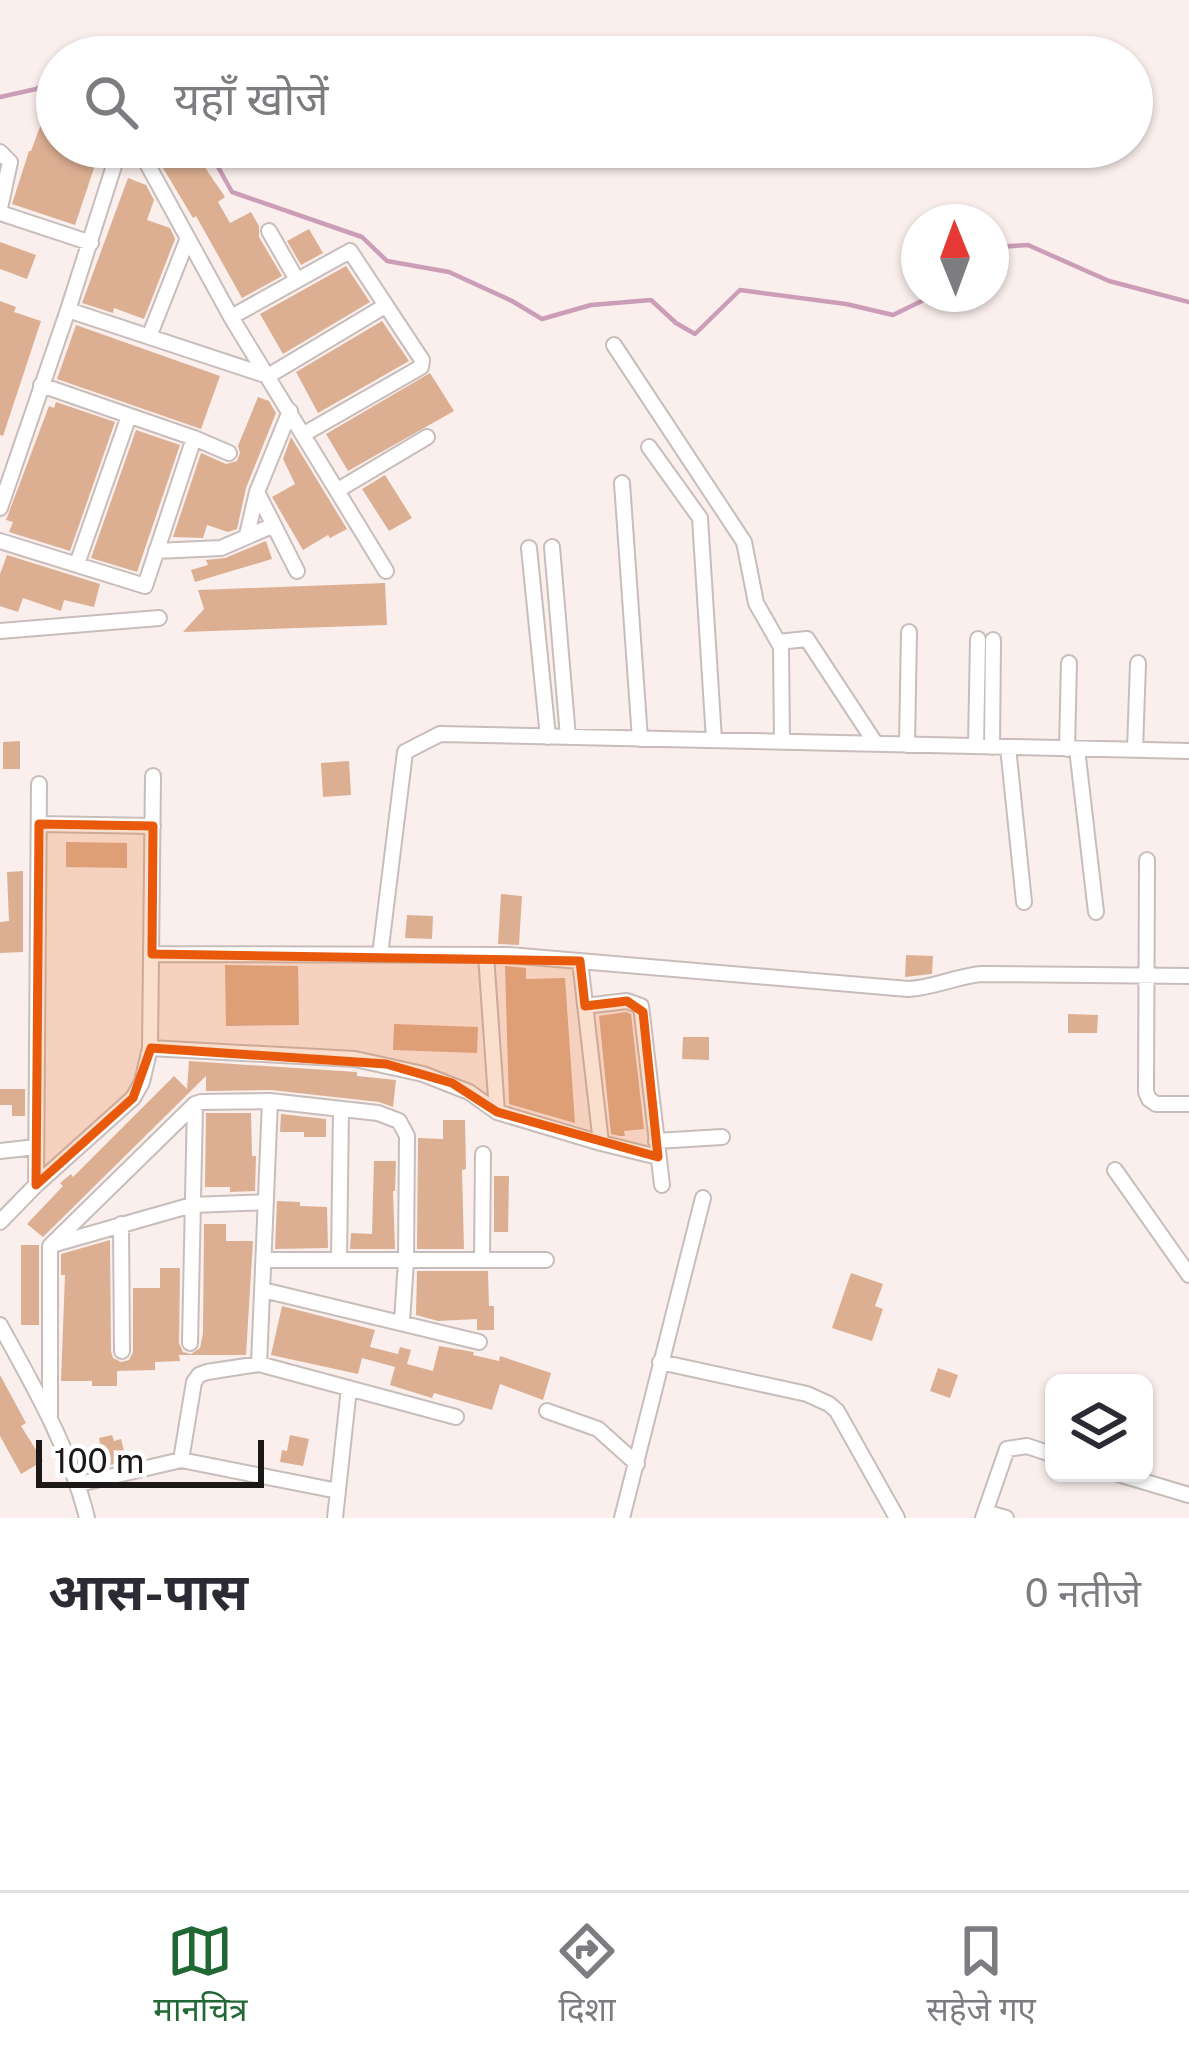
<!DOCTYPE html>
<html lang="hi">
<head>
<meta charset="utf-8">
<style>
  :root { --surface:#fff; --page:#f7f7f7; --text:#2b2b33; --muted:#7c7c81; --line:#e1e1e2; --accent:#226834 }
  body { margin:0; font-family:"Public Sans","Noto Sans Devanagari",sans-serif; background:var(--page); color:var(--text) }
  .controls { position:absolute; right:36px; bottom:36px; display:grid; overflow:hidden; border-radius:18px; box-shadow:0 3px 9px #0004 }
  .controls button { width:108px; height:108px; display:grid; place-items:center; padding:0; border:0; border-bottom:3px solid var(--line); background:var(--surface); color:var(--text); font:60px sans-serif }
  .compass { position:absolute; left:901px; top:204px; width:108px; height:108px; border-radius:50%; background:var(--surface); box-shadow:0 3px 9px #0004; rotate:359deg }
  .scale { position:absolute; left:36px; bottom:30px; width:228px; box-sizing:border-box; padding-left:12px; border:6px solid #1c1817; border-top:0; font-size:33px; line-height:42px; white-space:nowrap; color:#1c1817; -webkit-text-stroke:9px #fff; paint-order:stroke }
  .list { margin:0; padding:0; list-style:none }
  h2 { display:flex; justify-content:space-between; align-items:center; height:156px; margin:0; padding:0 48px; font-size:51px }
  h2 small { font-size:39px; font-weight:400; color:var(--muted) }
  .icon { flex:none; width:66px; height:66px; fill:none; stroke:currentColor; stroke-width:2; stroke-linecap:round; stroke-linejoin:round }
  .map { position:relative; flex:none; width:1189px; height:1518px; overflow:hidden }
  .search { position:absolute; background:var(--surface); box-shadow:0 3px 9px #0004; left:36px; right:36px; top:36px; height:132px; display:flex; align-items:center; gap:30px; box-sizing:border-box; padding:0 42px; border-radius:66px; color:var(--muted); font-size:45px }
  .sheet { height:372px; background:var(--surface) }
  nav { display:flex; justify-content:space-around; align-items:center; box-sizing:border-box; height:168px; border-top:3px solid var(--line); background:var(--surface); font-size:33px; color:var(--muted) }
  nav a { display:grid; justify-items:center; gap:6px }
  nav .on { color:var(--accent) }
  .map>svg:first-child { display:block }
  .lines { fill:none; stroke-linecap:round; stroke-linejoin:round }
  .stream { stroke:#cc9db7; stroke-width:4.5 }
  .building { fill:#dcaf92 }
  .minor-casing { stroke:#c8bdba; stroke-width:18 }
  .minor { stroke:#fff; stroke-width:14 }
  .marked { fill:#e8590c; fill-opacity:0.2; stroke:#e8590c; stroke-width:9; stroke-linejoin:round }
</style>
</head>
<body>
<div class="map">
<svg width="1189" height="1518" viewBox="0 0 1189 1518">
  <rect width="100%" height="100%" fill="#fbefed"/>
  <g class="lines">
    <path class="stream" d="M0 97 36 89 57 77
      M207 147 232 192 362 237 387 261 449 272 512 301 542 319 591 305 651 300 676 323 695 334 740 290 846 304 893 315 936 294
      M991 257 996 247 1028 245 1109 281 1189 302"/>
  </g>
  <path class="building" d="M48 105 57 109V147H101L75 225 12 204 29 151H31Z
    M164 147H183L194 168 202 163 225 197 218 202 230 223 251 212 259 226V237L282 276 242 298 196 216 193 218 154 153Z
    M128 178 146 185 154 200 147 220 170 228 175 239 144 319 114 308 113 313 82 303Z
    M309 229 323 253 301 265 287 241Z
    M0 242 36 255 27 279 0 269Z
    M346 266 370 302 283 354 260 314Z
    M0 301 16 307 14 312 41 321 3 436 0 435Z
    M382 321 409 361 318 413 296 372Z
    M76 325 220 376 201 429 57 379Z
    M430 373 454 411 348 471 326 434Z
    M258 397 269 401 276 413 246 488 237 529 228 532 207 525 203 538 173 537 201 453 226 464 237 461 240 453 238 446Z
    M56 402 115 422 70 551 9 532 13 522 6 520 49 406 54 408Z
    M136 430 180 445 137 572 91 558Z
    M291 437 347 529 330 538 328 535 303 550 272 497 295 484 283 459Z
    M385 475 412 518 389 531 362 489Z
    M266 541 272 559 195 582 191 570 208 565 206 560 225 558Z
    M7 555 100 584 94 607 64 600 61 611 23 598 18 612 0 606V574Z
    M385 583 387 625 183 632 204 609 198 590Z
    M20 741V769H3V742Z
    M349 761 351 795 323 797 321 763Z
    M66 842 127 843V868L66 867Z
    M23 871V952L0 953V922L9 921 7 872Z
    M501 894 522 896 519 945 498 944Z
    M407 915 433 916 432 939 405 938Z
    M906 955 933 956 932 974 905 977Z
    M225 965 298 966 299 1025 226 1026Z
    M505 966 526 968V979L565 978 575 1123 509 1104Z
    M626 1012 631 1014 644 1129 624 1131 625 1136H620L611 1134 599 1016Z
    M1068 1014 1098 1015 1097 1033H1068Z
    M394 1024 478 1027 477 1053 393 1050Z
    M683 1037H709V1060L682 1059Z
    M189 1061 357 1072V1076L396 1080 393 1107 379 1102 271 1090 206 1091V1076L43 1237 27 1224 63 1186 60 1183 71 1174 73 1177 174 1076 187 1089Z
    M0 1089H25V1116H12V1105H0Z
    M206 1113H251L252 1156H256L255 1191 230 1192V1187H205Z
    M281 1114 326 1119V1137H304V1132H280Z
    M443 1120H465L466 1169 462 1170 464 1249H417L418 1138 443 1139Z
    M374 1161H396L395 1191H393L395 1249H350L351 1233 372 1234Z
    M494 1176H509L508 1232H494Z
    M277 1201 300 1202V1206L327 1207 328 1248 275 1249Z
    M204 1224H226V1241H253L246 1355H179L180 1361 155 1362V1370L117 1371V1386H92V1381H61L65 1275H61V1254L110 1240 111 1351 113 1358 121 1362 129 1360 133 1352V1288H160V1268H180L179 1343 183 1352 191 1354 200 1348 203 1333Z
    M21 1245H39V1325H21Z
    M417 1271H488L489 1306H494V1330H477V1319L438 1321 416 1315Z
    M851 1273 883 1284 875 1306 883 1309 872 1341 832 1328Z
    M282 1306 375 1330 370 1347 398 1354 400 1347 411 1350 407 1364 433 1371 439 1346 474 1352 473 1355 499 1361 500 1356 551 1373 543 1400 500 1384 492 1410 434 1393 432 1398 390 1385 395 1367 362 1358 358 1374 271 1355Z
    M938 1368 958 1375 950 1398 930 1391Z
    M0 1375 26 1423 21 1426 43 1461 21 1474 0 1436Z
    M112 1435 114 1441 121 1439 125 1455 117 1457 119 1463 106 1466 104 1458 99 1459 95 1445 100 1443 99 1438Z
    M290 1435 309 1439 303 1466 280 1462 282 1450 287 1451Z"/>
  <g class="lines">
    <defs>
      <path id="minor" d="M138 147 231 317 386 571
        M0 152 10 162 0 208
        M0 213 91 243
        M269 231 297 280
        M68 310 268 376 385 306
        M231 317 350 251 422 360 421 367 304 434
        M149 337 188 238
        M614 345 744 542 756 603 781 647 782 742
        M194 438 229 453
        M649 447 700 518 714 740
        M622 483 640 739
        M338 490 427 437
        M257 492 297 571
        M0 508 68 310 120 147
        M247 535 257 492 290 411
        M0 541 145 586 194 438 41 385
        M552 547 568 737
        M529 548 548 737
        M156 551 221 548 274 525
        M77 564 129 416
        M0 631 159 618
        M778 642 807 639 876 744
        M907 745 909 632
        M976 746 978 639
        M992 747 993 640
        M1008 747 1024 902
        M1067 749 1069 663
        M1077 749 1096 912
        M1135 750 1138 663
        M39 824 153 826
        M1147 860 1146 1092 1149 1099 1156 1104H1189
        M152 954 509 955 908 989C934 988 956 976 982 974L1189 976
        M380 955 405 752 440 734 1189 751
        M486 955 497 1112
        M580 961 601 1143
        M585 1006 627 1001 641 1006 662 1185
        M150 1048 355 1059 423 1074 469 1092 497 1112 601 1143 658 1157
        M656 1141 722 1137
        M0 1151 36 1147
        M1115 1170 1189 1275
        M36 1185 39 784
        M0 1222 36 1185 133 1098 142 1082 150 1048 153 776
        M121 1224 122 1351
        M55 1244 192 1205 266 1202
        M264 1260H546
        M339 1260 341 1110
        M482 1260 483 1154
        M263 1290 479 1342
        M0 1325C34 1387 70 1449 87 1518
        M190 1343 195 1104
        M660 1362 807 1394 829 1404 837 1411 897 1518
        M259 1364 270 1101
        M547 1411 598 1429 637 1464
        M50 1416V1246L195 1104 201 1102 270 1101 378 1113 399 1121 407 1136 406 1260 402 1322
        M181 1460 194 1382 199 1375 207 1372 259 1364 456 1417
        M1115 1473 1189 1495
        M79 1484 181 1460 338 1491
        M985 1512 1006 1518
        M335 1518 349 1388
        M622 1518 703 1198
        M983 1518 1007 1449 1027 1446 1054 1455"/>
    </defs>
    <use href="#minor" class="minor-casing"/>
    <use href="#minor" class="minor"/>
  </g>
  <path class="marked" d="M39 824 153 826 152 954 580 961 585 1006 627 1001 643 1012 658 1157 497 1112 452 1083 386 1064 151 1048 133 1098 36 1185Z"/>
</svg>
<div class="controls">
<button><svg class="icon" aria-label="layers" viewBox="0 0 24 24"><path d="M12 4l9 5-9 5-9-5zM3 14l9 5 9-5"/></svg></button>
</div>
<svg class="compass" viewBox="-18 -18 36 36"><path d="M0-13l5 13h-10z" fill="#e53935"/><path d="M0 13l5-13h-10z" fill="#7c7c81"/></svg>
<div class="scale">100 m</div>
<div class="search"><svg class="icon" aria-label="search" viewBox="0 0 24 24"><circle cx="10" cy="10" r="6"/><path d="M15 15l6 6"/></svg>यहाँ खोजें</div>
</div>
<section class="sheet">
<h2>आस-पास<small>0 नतीजे</small></h2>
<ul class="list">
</ul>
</section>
<nav>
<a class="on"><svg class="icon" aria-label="map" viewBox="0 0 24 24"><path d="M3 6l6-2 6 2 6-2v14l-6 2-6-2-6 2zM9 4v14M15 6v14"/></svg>मानचित्र</a>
<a><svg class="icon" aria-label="directions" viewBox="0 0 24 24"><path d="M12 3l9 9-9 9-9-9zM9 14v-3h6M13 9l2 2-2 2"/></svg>दिशा</a>
<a><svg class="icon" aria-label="saved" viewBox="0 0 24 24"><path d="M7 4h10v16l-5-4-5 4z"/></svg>सहेजे गए</a>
</nav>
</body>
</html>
